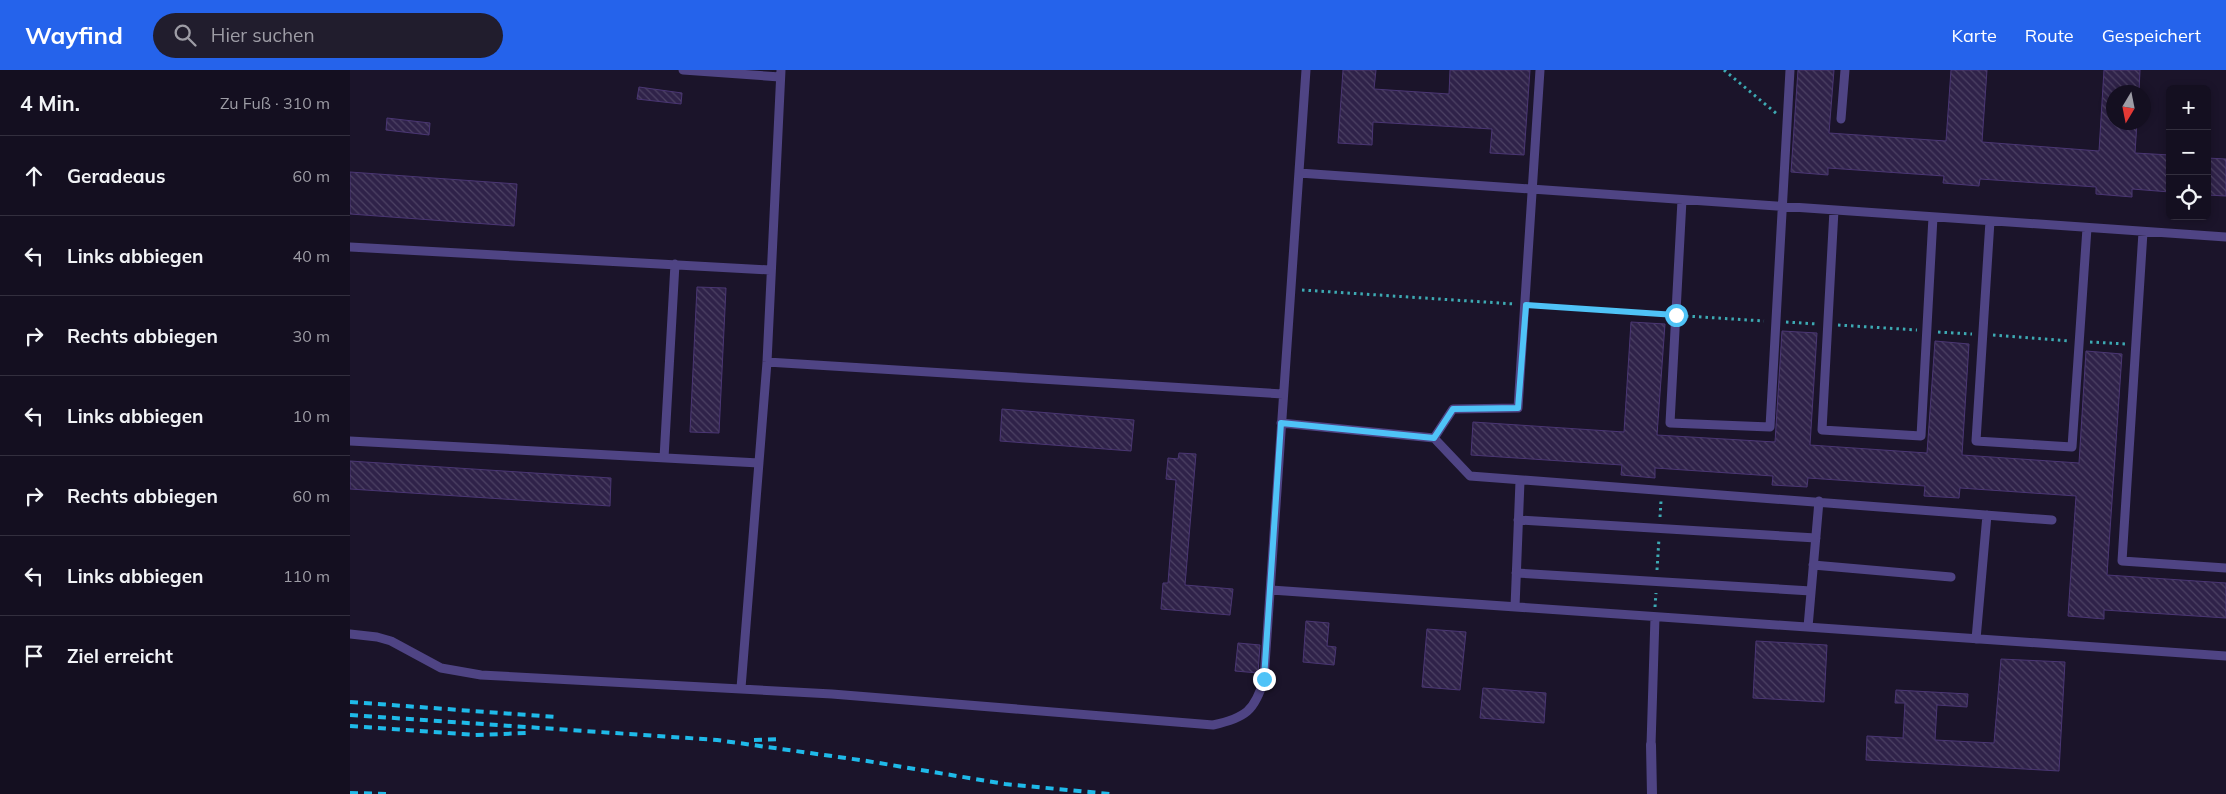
<!DOCTYPE html>
<html lang="de">
<head>
<meta charset="utf-8">
<style>
  :root { --surface:#140f20; --page:#211d2d; --text:#f1f3f6; --muted:#9d9ca5; --line:#332f3e; --accent:#2563eb }
  body { margin:0; font-family:Mulish,sans-serif; background:var(--page); color:var(--text) }
  .controls { position:absolute; right:15px; top:15px; display:grid; overflow:hidden; border-radius:8px; box-shadow:0 2px 8px #0003 }
  .controls button { width:45px; height:45px; display:grid; place-items:center; padding:0; border:0; border-bottom:1px solid var(--line); background:var(--surface); color:var(--text); font:25px sans-serif }
  .compass { position:absolute; left:1756px; top:15px; width:45px; height:45px; border-radius:50%; background:var(--surface); box-shadow:0 2px 8px #0003; rotate:190deg }
  .stop { position:absolute; width:15px; height:15px; margin:-11px; border:4px solid #4fc3f7; border-radius:50%; background:#fff }
  .stop.end { background:#4fc3f7; border-color:#fff; box-shadow:0 1px 5px #0008 }
  .list { margin:0; padding:0; list-style:none }
  h2 { display:flex; justify-content:space-between; align-items:center; height:65px; margin:0; padding:0 20px; font-size:21px }
  h2 small { font-size:16px; font-weight:400; color:var(--muted) }
  .list li { display:grid; grid-template-columns:32px 1fr auto; gap:15px; align-items:center; box-sizing:border-box; height:80px; padding:0 20px; border-top:1px solid var(--line) }
  .list b { display:block; font-size:19px; white-space:nowrap }
  .list em { font-size:16px; font-style:normal; color:var(--muted) }
  .icon { flex:none; width:28px; height:28px; fill:none; stroke:currentColor; stroke-width:2; stroke-linecap:round; stroke-linejoin:round }
  .map { position:relative; flex:none; width:1876px; height:724px; overflow:hidden }
  header { display:flex; align-items:center; gap:30px; box-sizing:border-box; height:70px; padding:0 25px; background:var(--accent); color:#fff }
  header strong { font-size:24px }
  nav { display:flex; gap:28px; margin-inline-start:auto; font-size:18px }
  .search { width:350px; height:45px; background:var(--page); display:flex; align-items:center; gap:12px; box-sizing:border-box; padding:0 18px; border-radius:28px; color:var(--muted); font-size:19px }
  main { display:flex }
  aside { flex:1; background:var(--surface) }
  .map>svg:first-child { display:block }
  .building { fill:url(#building-back-hatch); stroke:#4a3673 }
  .lines { fill:none; stroke-linecap:round; stroke-linejoin:round }
  .path { stroke:#3daab3; stroke-width:3; stroke-dasharray:2.5 4; stroke-linecap:butt }
  .service { stroke:#4f4484; stroke-width:9 }
  .minor { stroke:#4f4484; stroke-width:10 }
  .rail { stroke:#1fbae9; stroke-width:4; stroke-dasharray:8 6; stroke-linecap:butt }
  .route { stroke:#4fc3f7; stroke-width:6 }
</style>
</head>
<body>
<header>
<strong>Wayfind</strong>
<div class="search"><svg class="icon" aria-label="search" viewBox="0 0 24 24"><circle cx="10" cy="10" r="6"/><path d="M15 15l6 6"/></svg>Hier suchen</div>
<nav><a>Karte</a><a>Route</a><a>Gespeichert</a></nav>
</header>
<main>
<aside>
<h2>4 Min.<small>Zu Fuß · 310 m</small></h2>
<ul class="list">
<li><svg class="icon" aria-label="ahead" viewBox="0 0 24 24"><path d="M12 20V5M6 11l6-6 6 6"/></svg><div><b>Geradeaus</b></div><em>60 m</em></li>
<li><svg class="icon" aria-label="left" viewBox="0 0 24 24"><path d="M17 20v-9H6M10 6l-5 5 5 5"/></svg><div><b>Links abbiegen</b></div><em>40 m</em></li>
<li><svg class="icon" aria-label="right" viewBox="0 0 24 24"><path d="M7 20v-9h11M14 6l5 5-5 5"/></svg><div><b>Rechts abbiegen</b></div><em>30 m</em></li>
<li><svg class="icon" aria-label="left" viewBox="0 0 24 24"><path d="M17 20v-9H6M10 6l-5 5 5 5"/></svg><div><b>Links abbiegen</b></div><em>10 m</em></li>
<li><svg class="icon" aria-label="right" viewBox="0 0 24 24"><path d="M7 20v-9h11M14 6l5 5-5 5"/></svg><div><b>Rechts abbiegen</b></div><em>60 m</em></li>
<li><svg class="icon" aria-label="left" viewBox="0 0 24 24"><path d="M17 20v-9H6M10 6l-5 5 5 5"/></svg><div><b>Links abbiegen</b></div><em>110 m</em></li>
<li><svg class="icon" aria-label="arrive" viewBox="0 0 24 24"><path d="M6 21V4h12l-3 4 3 4H6"/></svg><div><b>Ziel erreicht</b></div></li>
</ul>
</aside>
<div class="map">
<svg width="1876" height="724" viewBox="0 0 1876 724">
  <defs>
    <pattern id="building-back-hatch" width="6" height="6" patternUnits="userSpaceOnUse" patternTransform="scale(1.25)"><rect width="6" height="6" fill="#2f2249"/><path d="M-1 5l2 2M0 0l6 6M5-1l2 2" fill="none" stroke="#4d4264"/></pattern>
  </defs>
  <rect width="100%" height="100%" fill="#1b142a"/>
  <path class="building" d="M993 0H1026L1024 19 1099 24 1100 0H1180L1174 85 1140 83 1142 59 1023 52 1022 75 988 73Z
    M1448 0H1484L1479 63 1596 71 1601 0H1637L1632 72 1749 81 1754 0H1790L1789 22H1764V52H1787L1785 83 1820 85V122L1782 119V127L1746 124V117L1630 109 1629 116 1593 113 1594 106 1478 98V105L1441 102Z
    M289 17 332 23 331 34 287 29Z
    M37 48 80 53 79 65 36 60Z
    M1857 88 1876 89V126L1857 125Z
    M0 102 167 114 164 156 0 144Z
    M347 217 376 218 369 363 340 362Z
    M1281 252 1315 254 1307 365 1425 372 1432 261 1467 263 1460 375 1577 383 1585 271 1619 274 1612 385 1729 393 1736 281 1772 284 1757 505 1876 513V548L1754 540V549L1718 546 1726 426 1610 418 1609 428 1574 426 1575 416 1458 408 1457 417 1422 415 1423 406 1305 398V408L1271 405 1272 395 1121 385 1123 352 1274 362Z
    M652 339 784 350 781 381 650 371Z
    M829 383 846 384 835 515 883 519 880 545 811 539 813 513H818L826 410 816 409 818 388 828 389Z
    M0 391 261 408 260 436 0 419Z
    M956 551 979 553 977 576 986 577 984 595 953 592Z
    M1077 559 1116 562 1110 620 1072 617Z
    M1406 571 1477 575 1474 632 1403 628Z
    M888 573 910 575 908 603 885 601Z
    M1651 589 1715 592 1709 701 1516 690 1517 666 1553 668 1555 633H1545L1546 620 1618 624 1617 637 1587 635 1585 670 1644 673Z
    M1133 618 1196 623 1194 653 1130 648Z"/>
  <g class="lines">
    <path class="path" d="M1374 0 1427 44
      M952 220 1165 234
      M1186 236 1315 244
      M1336 246 1414 251
      M1436 252 1467 254
      M1488 255 1567 260
      M1588 262 1622 264
      M1643 265 1719 271
      M1740 272 1776 274
      M1310 447 1311 431
      M1307 500 1309 468
      M1305 537 1306 523"/>
    <path class="service" d="M333 0 430 7
      M1491 49 1495 0
      M949 103 1876 167
      M1332 130 1320 353 1420 357 1440 0
      M1484 140 1472 360 1571 366 1583 147
      M1640 151 1626 371 1722 377 1737 158
      M1793 162 1772 491 1876 498
      M0 177 420 200
      M417 292 933 324
      M931 353 1084 368 1103 339 1168 338 1190 0
      M1084 368 1120 406 1702 450
      M0 371 409 393
      M314 388 325 194
      M1168 450 1466 468
      M1463 495 1601 507
      M1166 503 1461 521
      M921 520 1876 586
      M1165 537 1170 411
      M1458 557 1469 431
      M0 564 27 567 41 571 91 598 131 605 482 624 863 655C895 648 905 641 914 609L956 0
      M1626 569 1637 445
      M391 618 417 292 431 0
      M1301 675 1305 547"/>
    <path class="minor" d="M1301 675 1302 724"/>
    <path class="rail" d="M0 632 206 647
      M0 645 367 670 517 691 655 714 760 724
      M0 656 125 665 177 663
      M404 670 431 669
      M0 723 39 724"/>
  </g>
  <g class="lines">
    <path class="route" d="M914 609 931 353 1084 368 1103 339 1168 338 1176 235 1326 245"/>
  </g>
</svg>
<div class="controls">
<button>+</button>
<button>−</button>
<button><svg class="icon" aria-label="locate" viewBox="0 0 24 24"><circle cx="12" cy="12" r="6"/><path d="M12 2v4M12 18v4M2 12h4M18 12h4"/></svg></button>
</div>
<svg class="compass" viewBox="-18 -18 36 36"><path d="M0-13l5 13h-10z" fill="#e53935"/><path d="M0 13l5-13h-10z" fill="#9d9ca5"/></svg>
<div class="stop" style="left:1326px;top:245px"></div>
<div class="stop end" style="left:914px;top:609px"></div>
</div>
</main>
</body>
</html>
